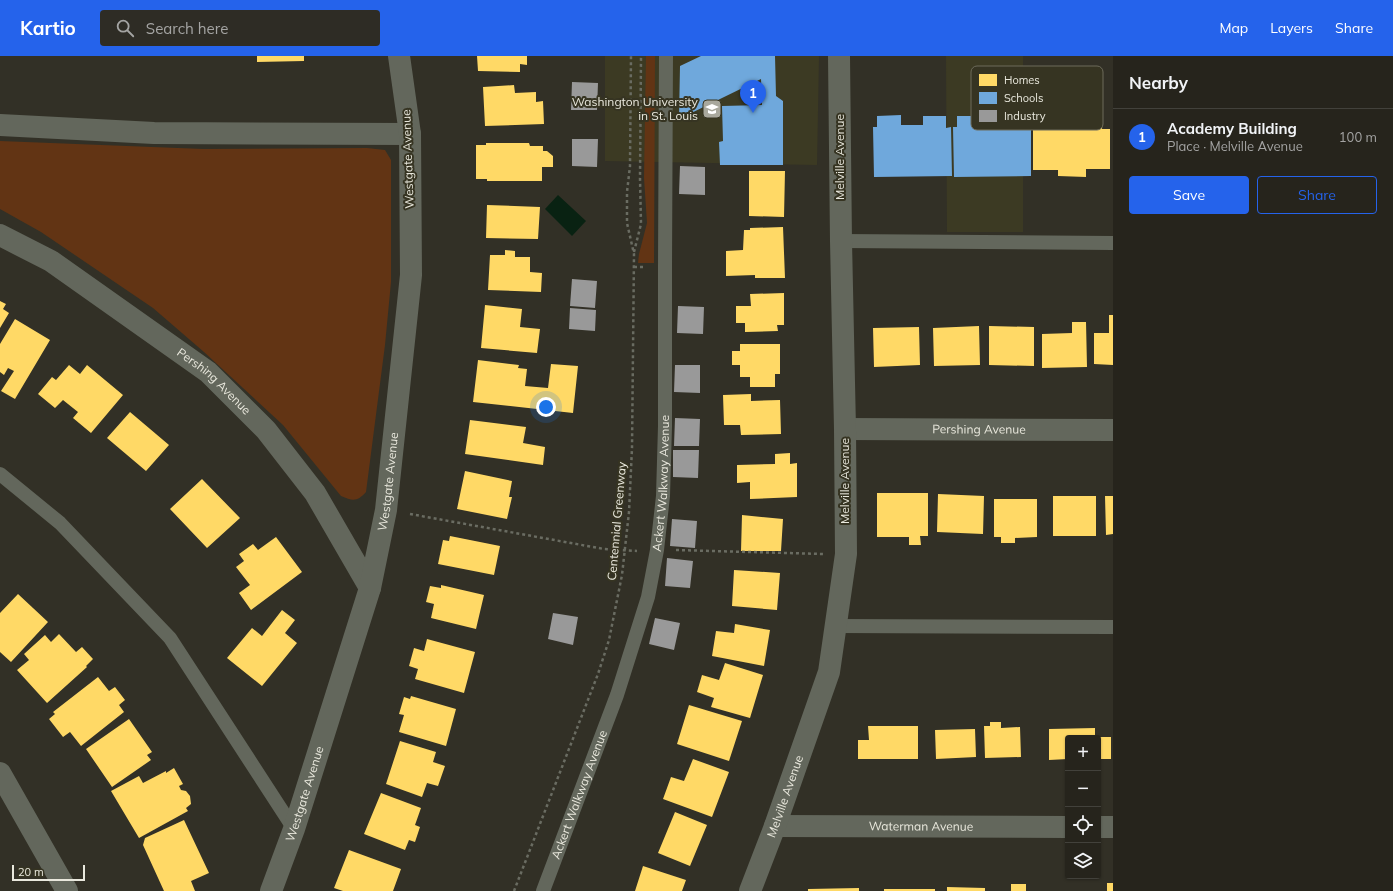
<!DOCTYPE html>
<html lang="en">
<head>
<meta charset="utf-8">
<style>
  :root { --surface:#26241c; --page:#2e2c25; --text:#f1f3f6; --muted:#a4a4a3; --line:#42413b; --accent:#2563eb }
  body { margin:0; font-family:Mulish,sans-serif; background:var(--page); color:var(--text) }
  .controls { position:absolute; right:12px; bottom:12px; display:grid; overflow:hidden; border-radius:4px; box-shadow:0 1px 3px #0004 }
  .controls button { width:36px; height:36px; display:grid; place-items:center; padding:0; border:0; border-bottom:1px solid var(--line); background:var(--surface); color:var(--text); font:20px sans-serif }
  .scale { position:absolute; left:12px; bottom:10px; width:73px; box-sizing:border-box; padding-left:4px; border:2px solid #e9e8dd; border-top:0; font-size:11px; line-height:14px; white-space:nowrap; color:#e9e8dd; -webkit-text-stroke:3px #363422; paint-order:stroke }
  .you { position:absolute; left:546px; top:351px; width:14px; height:14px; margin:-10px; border:3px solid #fff; border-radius:50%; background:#1a73e8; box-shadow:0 0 0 6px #1a73e833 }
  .badge { display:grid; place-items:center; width:26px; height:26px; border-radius:50%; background:var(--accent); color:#fff; font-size:13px; font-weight:700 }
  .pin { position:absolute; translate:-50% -33px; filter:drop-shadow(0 1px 2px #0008) }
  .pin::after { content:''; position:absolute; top:21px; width:14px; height:12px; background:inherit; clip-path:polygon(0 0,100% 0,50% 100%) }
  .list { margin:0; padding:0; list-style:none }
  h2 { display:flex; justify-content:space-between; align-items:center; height:52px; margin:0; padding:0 16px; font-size:17px }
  h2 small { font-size:13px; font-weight:400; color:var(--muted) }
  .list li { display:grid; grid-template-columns:26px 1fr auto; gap:12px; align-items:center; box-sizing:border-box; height:56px; padding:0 16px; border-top:1px solid var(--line) }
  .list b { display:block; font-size:15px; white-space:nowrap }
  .list p { margin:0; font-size:13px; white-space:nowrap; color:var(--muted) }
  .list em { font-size:13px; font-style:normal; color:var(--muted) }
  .actions { display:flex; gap:8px; padding:12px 16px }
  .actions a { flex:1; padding:9px 0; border:1px solid var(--accent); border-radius:4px; text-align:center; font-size:14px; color:var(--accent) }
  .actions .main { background:var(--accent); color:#fff }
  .icon { flex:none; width:22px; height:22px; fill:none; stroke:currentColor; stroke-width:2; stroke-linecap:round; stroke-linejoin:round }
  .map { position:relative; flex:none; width:1113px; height:835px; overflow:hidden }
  header { display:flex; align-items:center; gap:24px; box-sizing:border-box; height:56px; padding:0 20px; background:var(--accent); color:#fff }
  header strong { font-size:19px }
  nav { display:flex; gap:22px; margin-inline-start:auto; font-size:14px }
  .search { width:280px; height:36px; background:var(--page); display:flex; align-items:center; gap:10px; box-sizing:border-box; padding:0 14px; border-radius:4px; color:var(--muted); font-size:15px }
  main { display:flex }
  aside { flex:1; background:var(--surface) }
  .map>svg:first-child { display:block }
  .built { fill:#3c3a23 }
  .green { fill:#623414 }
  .water { fill:#092212 }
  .homes { fill:#ffd966 }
  .schools { fill:#6fa8dc }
  .industry { fill:#999 }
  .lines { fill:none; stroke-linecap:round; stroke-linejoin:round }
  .path { stroke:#6a6c62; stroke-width:2.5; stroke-dasharray:3 3; stroke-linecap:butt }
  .service { stroke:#63675c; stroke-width:14 }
  .minor { stroke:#63675c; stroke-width:22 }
  .labels { text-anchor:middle; stroke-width:4; stroke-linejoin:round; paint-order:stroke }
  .poi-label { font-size:12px; fill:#e9e8dd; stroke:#363422; text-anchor:end }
  .street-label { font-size:12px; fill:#e9e8dd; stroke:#363422 }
  .key { fill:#363422; stroke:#6c6a5a; stroke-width:1 }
  .key-label { font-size:11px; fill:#e9e8dd }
</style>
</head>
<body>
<header>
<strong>Kartio</strong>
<div class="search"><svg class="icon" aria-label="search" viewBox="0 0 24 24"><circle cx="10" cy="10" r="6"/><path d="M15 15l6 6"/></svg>Search here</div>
<nav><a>Map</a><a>Layers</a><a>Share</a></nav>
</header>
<main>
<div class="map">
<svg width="1113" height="835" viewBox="0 0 1113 835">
  <rect width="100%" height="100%" fill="#323026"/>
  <path class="built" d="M605 0H819L817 109 605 105Z
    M946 0H1023V176H947Z"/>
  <path class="green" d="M646 0H655L654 207H638L639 198 647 167 644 122Z
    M0 85 203 93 367 92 385 94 391 104V226L385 289 366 436C357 446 353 445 341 440L283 369 204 296 153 252 41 176 0 153Z"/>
  <path class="water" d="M558 139 586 165 572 180 545 153Z"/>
  <path class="homes" d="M257 0H304V5L257 6Z
    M477 0H527V9L520 8V16L478 15Z
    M514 29 515 37 536 36V46L543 45 544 68 485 70 483 31Z
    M1039 61H1060V72H1084V61H1103L1102 73H1110V113H1086V121L1058 120V114H1033V72H1039Z
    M486 87H529L530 90H543V95H547L553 100V111H542V125H487V123H476V89H486Z
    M749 115H785L784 161 749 160Z
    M487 149 540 151 538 183 486 182Z
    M783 171 785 222H755V219L726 220V195L743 194 744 174H750V172Z
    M505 194 515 195V201H530V216L542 217 541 236 488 234 490 199H505Z
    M784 237V269H777L778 275 745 276V267H736V250H751L750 238Z
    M0 245 6 248 3 253 9 257 0 272Z
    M485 249 522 253 520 271 540 273 537 297 481 292Z
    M1109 259H1113V309L1094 308V277H1109Z
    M15 263 50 284 15 343 1 335 14 315 8 312 4 319 0 316V288Z
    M1072 266H1086L1087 311 1042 312V278L1072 277Z
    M979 270 980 309 934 310 933 272Z
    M989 270 1034 271V310L989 309Z
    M919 271 920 309 874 311 873 272Z
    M740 288H780V318H775V331H750V321H740V309H732V295H740Z
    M478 304 519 309 518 312 527 313 525 330 548 332 551 308 578 310 573 357 473 346Z
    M69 309 80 318 87 309 123 339 91 377 73 362 78 356 63 344 55 352 38 338 52 321 56 324Z
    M751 338V345L780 344 781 378 741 379 740 369H724L723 339Z
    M130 356 169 389 146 415 107 382Z
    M470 364 526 371 523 387 545 391 543 409 465 398Z
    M790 397V408L797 407V441L750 443V426L737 427V409L775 408V398Z
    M465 415 512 425 509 441H512L507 463 457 453Z
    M202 423 240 462 207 492 170 453Z
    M877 437H928V480H920L921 489H909V481H877Z
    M938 438 984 440 983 478 937 476Z
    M1053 440H1096V480H1053Z
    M1105 440H1113V478L1106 479Z
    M994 443H1037V481L1015 482V487H1001V481H994Z
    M742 459 783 463 781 495H741Z
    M450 480 500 490 494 519 438 508 443 484 449 485Z
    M276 481 302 516 251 554 239 537 250 529 236 511 244 505 239 498 253 488 258 494Z
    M734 514 780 517 777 554 732 550Z
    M441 529 484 539 476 573 431 562 434 548 426 546 430 530 441 532Z
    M18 538 48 566 11 606 0 596V557Z
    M282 554 295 564 285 577 297 587 262 630 227 602 252 572 262 580Z
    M735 568 770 574 764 610 712 600 716 575 734 577Z
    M59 578 76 596 82 591 93 603 86 610 87 611 47 647 17 614 29 604 24 598 45 579 51 586Z
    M427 583 475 596 464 637 415 623 418 613 409 610 414 592 424 595Z
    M725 607 763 619 750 662 711 651 714 642 697 636 702 619 719 624Z
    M98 621 109 635 115 631 125 644 119 649 124 656 81 690 70 676 63 681 49 663 55 658 53 656Z
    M411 640 456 653 446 690 399 676 404 659 399 658 404 641 410 643Z
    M689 649 742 665 729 705 677 688Z
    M129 663 152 696 147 699 151 704 112 731 86 693Z
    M990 666H1001V672L1020 671 1021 701 985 702 984 670H990Z
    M868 670H918V703H858V684H869Z
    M1095 672V682H1068V703L1049 704V673Z
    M975 673 976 701 936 703 935 674Z
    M1098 681H1111V703H1098Z
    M400 685 436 696 433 706 445 710 438 730 427 727 422 741 386 728Z
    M693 703 729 716 712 761 663 743 671 721 684 725Z
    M174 712 183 728 179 730 181 734 186 735 190 740 191 748 186 752 188 755 139 782 111 735 139 720 143 727 166 715V717Z
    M381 737 421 752 415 769 420 771 415 786 409 784 405 794 364 778Z
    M675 756 707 769 690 810 658 797Z
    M184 764 209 817 191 825 195 835H164L143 789 145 782Z
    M349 794 401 813 393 835H343L334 832Z
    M643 810 686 824 682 835H635Z
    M1107 827H1113V835H1107Z
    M1011 828H1026V835H1011Z
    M947 831 985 832V835H947Z
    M859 832V835H808V833Z
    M884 833H935V835H884Z"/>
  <path class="schools" d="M701 0H775L776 40 783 45V109H720L719 86 723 85 722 50 762 49 761 23 679 63 680 10Z
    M901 59V69H923V60H946V72L951 71 952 120 874 121 873 71H877V60Z
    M957 60H981V70L1003 69V61L1026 60V72H1031V120L954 121 953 71H957Z"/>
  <path class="industry" d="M572 26 598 27 597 54H571Z
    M572 83H598L597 111 572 110Z
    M680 110 705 111V139L679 138Z
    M572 223 597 225 595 252 570 250Z
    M678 250 704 251 703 278 677 277Z
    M570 252 596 254 595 275 569 273Z
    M675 309H700V337L674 336Z
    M675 362 700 363 699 390H674Z
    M673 394H699L698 422 673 421Z
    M672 463 697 465 695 492 670 490Z
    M667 502 693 505 690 532 665 530Z
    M553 557 578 561 573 589 548 583Z
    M655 562 680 567 674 594 649 588Z"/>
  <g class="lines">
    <path class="path" d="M634 196 641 168 640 122 641 0
      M634 211H646
      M410 458 604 493 637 495
      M676 494 823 498
      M514 835 598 618 609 584 622 519 629 456 632 392 634 198 627 167V136L630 110 631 0"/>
    <g class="service">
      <path d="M841 185 1113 187"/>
      <path d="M0 418 60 467 170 582 294 773"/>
      <path d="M836 570 1113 571"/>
      <path id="s1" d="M543 835 617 639 648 541 657 494 663 440 665 370V211L666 0"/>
    </g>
    <g class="minor">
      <path d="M0 69 154 77 410 78"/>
      <path id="s2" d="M0 179 51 205 208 316 266 374 315 437 370 532"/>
      <path id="s3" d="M845 373 1113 374"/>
      <path d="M0 717 67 835"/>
      <path id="s4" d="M775 770 1068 771"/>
      <path d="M1098 771H1113"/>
      <path id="s5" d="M271 835 294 773 370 532 386 454 411 219 410 78 399 0"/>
      <path id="s6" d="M750 835 775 770 829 616 846 498 845 373 841 185 839 0"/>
    </g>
  </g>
  <defs>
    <symbol id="university-square" viewBox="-11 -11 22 22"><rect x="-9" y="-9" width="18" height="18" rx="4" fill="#a9a89d" stroke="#363422"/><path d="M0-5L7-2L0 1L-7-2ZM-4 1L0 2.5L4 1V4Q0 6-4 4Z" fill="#fff"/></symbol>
  </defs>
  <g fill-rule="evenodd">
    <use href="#university-square" x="701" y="42" width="22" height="22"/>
  </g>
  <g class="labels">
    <g class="poi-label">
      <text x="698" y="50">Washington University<tspan x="698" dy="14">in St. Louis</tspan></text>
    </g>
    <g class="street-label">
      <text transform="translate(840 101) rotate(-90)" y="4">Melville Avenue</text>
      <text transform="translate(408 103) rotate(-92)" y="4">Westgate Avenue</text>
      <text dy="4" stroke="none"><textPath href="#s2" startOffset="260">Pershing Avenue</textPath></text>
      <text dy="4" stroke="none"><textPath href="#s3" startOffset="134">Pershing Avenue</textPath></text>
      <text dy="4" stroke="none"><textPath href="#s5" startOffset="427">Westgate Avenue</textPath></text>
      <text transform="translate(845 425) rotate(-90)" y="4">Melville Avenue</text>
      <text dy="4" stroke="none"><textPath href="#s1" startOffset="427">Ackert Walkway Avenue</textPath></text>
      <text transform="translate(617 465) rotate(-85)" y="4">Centennial Greenway</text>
      <text dy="4" stroke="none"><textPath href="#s5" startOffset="103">Westgate Avenue</textPath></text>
      <text dy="4" stroke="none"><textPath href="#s1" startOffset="103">Ackert Walkway Avenue</textPath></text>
      <text dy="4" stroke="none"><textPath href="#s6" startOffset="101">Melville Avenue</textPath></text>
      <text dy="4" stroke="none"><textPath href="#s4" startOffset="146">Waterman Avenue</textPath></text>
    </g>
  </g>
  <rect x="971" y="10" width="132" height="64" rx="6" class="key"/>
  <rect x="979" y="18" width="18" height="12" fill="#ffd966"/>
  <rect x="979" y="36" width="18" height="12" fill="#6fa8dc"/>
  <rect x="979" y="54" width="18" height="12" fill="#999"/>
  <g class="key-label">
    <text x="1004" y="28">Homes</text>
    <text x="1004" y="46">Schools</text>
    <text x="1004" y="64">Industry</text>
  </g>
</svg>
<div class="controls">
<button>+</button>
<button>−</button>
<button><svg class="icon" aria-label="locate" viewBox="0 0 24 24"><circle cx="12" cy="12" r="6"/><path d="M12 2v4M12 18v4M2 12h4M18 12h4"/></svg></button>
<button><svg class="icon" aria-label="layers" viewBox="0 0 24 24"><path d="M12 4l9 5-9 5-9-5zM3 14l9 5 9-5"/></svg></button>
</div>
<div class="scale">20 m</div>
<div class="you"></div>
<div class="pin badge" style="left:753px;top:57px">1</div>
</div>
<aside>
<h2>Nearby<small></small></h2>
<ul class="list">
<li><span class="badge">1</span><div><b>Academy Building</b><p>Place · Melville Avenue</p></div><em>100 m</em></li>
</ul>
<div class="actions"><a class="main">Save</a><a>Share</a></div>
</aside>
</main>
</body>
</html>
